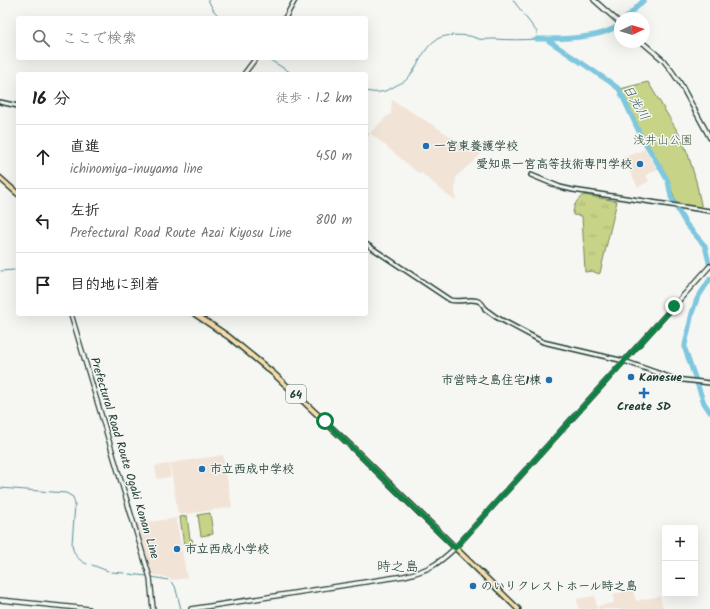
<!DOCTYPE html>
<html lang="ja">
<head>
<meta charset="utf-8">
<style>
  :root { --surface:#fff; --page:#f2f2f2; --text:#222; --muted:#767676; --line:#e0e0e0 }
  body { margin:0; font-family:Kalam,"Klee One",sans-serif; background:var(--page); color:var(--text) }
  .controls { position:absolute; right:12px; bottom:12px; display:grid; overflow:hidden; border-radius:4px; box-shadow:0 4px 16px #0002 }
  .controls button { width:36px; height:36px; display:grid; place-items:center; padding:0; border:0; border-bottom:1px solid var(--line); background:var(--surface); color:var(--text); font:20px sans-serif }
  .compass { position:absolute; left:614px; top:12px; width:36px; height:36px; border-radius:50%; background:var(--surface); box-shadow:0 4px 16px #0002; rotate:86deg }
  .stop { position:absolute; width:12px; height:12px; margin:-9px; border:3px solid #0b8043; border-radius:50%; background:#fff }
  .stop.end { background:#0b8043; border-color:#fff; box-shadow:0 1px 4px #0008 }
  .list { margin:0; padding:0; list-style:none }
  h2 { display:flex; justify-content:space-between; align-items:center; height:52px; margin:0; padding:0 16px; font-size:17px }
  h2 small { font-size:13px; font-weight:400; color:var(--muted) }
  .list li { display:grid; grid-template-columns:26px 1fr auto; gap:12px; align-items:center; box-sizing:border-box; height:64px; padding:0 16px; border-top:1px solid var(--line) }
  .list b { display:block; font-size:15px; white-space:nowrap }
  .list p { margin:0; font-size:13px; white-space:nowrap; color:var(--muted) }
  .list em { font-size:13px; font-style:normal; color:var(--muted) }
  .icon { flex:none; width:22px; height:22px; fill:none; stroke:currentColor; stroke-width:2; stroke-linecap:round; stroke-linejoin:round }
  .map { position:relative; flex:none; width:710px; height:609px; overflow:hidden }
  .search { position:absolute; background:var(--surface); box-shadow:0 4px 16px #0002; left:16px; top:16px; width:352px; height:44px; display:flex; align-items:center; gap:10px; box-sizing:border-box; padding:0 14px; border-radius:4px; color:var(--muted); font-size:15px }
  .panel { position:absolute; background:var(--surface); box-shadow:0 4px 16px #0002; left:16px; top:72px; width:352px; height:244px; border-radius:4px }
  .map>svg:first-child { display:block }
  .built { fill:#f2e3d7 }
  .grass { fill:url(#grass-tufts); stroke:#73885e }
  .park { fill:#c7d387; stroke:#73885e }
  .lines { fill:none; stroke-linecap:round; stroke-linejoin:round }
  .stream { stroke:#58909a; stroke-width:1 }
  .river { stroke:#7ec7de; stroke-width:5 }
  .tertiary-casing { stroke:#1f3d34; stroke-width:6 }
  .secondary-casing { stroke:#1f3d34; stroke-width:6 }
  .primary-casing { stroke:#1f3d34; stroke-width:7 }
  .tertiary { stroke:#f6f6f2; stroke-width:3 }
  .secondary { stroke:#f6f6f2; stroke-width:3.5 }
  .primary { stroke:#f9ddab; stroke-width:4 }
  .route { stroke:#0b8043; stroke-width:5 }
  .poi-dot { fill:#1f6fb2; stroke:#f6f6f2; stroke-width:1.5 }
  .labels { text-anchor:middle; stroke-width:3; stroke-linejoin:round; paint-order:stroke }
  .shield { fill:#f6f6f2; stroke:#60746d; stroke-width:1 }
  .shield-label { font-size:11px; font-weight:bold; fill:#1f3d34 }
  .park-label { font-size:12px; fill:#415b45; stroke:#f6f6f2 }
  .poi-label { font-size:12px; font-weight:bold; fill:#1f3d34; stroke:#f6f6f2; text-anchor:start }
  .street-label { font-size:12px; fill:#1f3d34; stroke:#f6f6f2 }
  .water-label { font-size:13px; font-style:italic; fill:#325956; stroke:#f6f6f2 }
  .quarter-label { font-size:14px; fill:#1f3d34; stroke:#f6f6f2 }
</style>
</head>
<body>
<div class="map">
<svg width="710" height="609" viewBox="0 0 710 609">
  <defs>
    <pattern id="grass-tufts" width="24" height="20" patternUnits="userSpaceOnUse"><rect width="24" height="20" fill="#c7d387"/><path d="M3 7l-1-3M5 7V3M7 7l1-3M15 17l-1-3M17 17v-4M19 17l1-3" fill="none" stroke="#aab675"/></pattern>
  </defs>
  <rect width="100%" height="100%" fill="#f6f6f2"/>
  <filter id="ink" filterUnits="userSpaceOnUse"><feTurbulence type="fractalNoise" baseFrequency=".025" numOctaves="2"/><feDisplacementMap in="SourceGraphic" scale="8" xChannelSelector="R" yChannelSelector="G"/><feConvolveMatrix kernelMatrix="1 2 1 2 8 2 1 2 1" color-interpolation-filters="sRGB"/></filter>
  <g filter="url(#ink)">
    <path class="built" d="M392 100 436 127 451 137 481 154 456 177 455 193 456 200 446 194 423 174 417 172 370 133 386 117 391 114Z
      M645 149 657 169 646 175 649 181 638 187 623 158Z
      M223 455 232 507 180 515 178 513 170 464 171 463Z
      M169 464 171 477 157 479 155 466Z
      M176 518 187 578 173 580 161 576 150 574 147 560 136 524Z
      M633 590 636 601 660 596 663 609H599L598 606 614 603 613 594Z
      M595 596 597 609H579L577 599Z"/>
    <path class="grass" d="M583 195 617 201 600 273 599 274 592 271 585 272 582 216 573 215C573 206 576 201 583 195Z"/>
    <path class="park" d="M648 82 660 102 679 134 688 154 696 181 702 209 678 205 674 197 668 181 649 149 635 122 620 89Z
      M210 513 213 534 201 536 198 515Z
      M187 516 190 539H192L193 545 184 546 180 517Z"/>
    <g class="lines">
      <path class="stream" d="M208 0 214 11 221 18
        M513 0 522 12
        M524 15 537 32V34
        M267 58 293 74
        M366 91C377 94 386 92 395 86 398 84 403 83 406 80 418 69 423 47 437 39 446 34 459 35 470 36 473 37 476 38 479 39 484 40 489 39 494 39 508 40 523 40 537 39V37
        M366 132 368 134 366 137
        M17 270H18
        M1 271 14 270
        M0 488 66 493 73 497 75 504 72 544C73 554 78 560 87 564
        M92 565 108 571
        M111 572 124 573
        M129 574 147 576
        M152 577 168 580
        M171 582 175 586 181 609"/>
      <path class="river" d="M626 18 644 0
        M537 39C559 39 603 39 620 24
        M546 39 610 82 619 89 640 134 668 181 671 197 679 212 686 224 705 246 710 267
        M685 349V345L692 313 697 299 710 279
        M685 349 704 403 710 412"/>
      <defs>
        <path id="tertiary" d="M0 102 18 106
          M531 175 560 187 573 190 710 211
          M366 244 450 300C461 304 480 293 485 309L496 317 543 342 624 361 675 379 710 383"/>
        <path id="secondary" d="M594 0 620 23
          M285 18 295 0
          M642 42 663 60 671 70 680 83 710 138
          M244 74 256 58
          M71 314 150 578 153 609
          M0 600 89 609
          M191 609 404 576C429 570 437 565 455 548L710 266"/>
        <path id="primary" d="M0 178 18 194
          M195 314 229 337 273 373 350 445 518 609"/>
      </defs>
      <use href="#tertiary" class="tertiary-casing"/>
      <use href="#secondary" class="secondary-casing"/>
      <use href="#primary" class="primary-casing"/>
      <use href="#tertiary" class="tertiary"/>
      <use href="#secondary" class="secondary"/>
      <use href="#primary" class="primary"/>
    </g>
  </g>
  <g class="lines" filter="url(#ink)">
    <path class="route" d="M325 421 455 548 674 306"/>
  </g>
  <g class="poi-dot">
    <circle cx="426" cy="146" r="4"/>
    <circle cx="640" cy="164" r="4"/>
    <circle cx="631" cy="377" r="4"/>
    <circle cx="549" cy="380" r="4"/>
    <path d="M642 387h4v4h4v4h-4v4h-4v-4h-4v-4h4z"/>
    <circle cx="202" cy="469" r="4"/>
    <circle cx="177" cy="549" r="4"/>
    <circle cx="473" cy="586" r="4"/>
  </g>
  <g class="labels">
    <rect class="shield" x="286" y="385" width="20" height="18" rx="3"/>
    <g class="shield-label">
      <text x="296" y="398">64</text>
    </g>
    <g class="park-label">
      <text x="663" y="144">浅井山公園</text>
    </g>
    <g class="poi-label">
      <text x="434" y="150">一宮東養護学校</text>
      <text x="632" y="168" text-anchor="end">愛知県一宮高等技術専門学校</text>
      <text x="639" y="381">Kanesue</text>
      <text x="541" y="384" text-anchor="end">市営時之島住宅1棟</text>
      <text x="644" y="410" text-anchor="middle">Create SD</text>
      <text x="210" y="473">市立西成中学校</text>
      <text x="185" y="553">市立西成小学校</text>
      <text x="481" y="590">のいりクレストホール時之島</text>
    </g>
    <g class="street-label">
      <text transform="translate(125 458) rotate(73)" y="4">Prefectural Road Route Ogaki Konan Line</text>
    </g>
    <g class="water-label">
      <text transform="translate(637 102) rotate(59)" y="5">日光川</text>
    </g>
    <g class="quarter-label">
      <text x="398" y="571">時之島</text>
    </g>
  </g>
</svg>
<div class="controls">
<button>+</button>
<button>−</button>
</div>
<svg class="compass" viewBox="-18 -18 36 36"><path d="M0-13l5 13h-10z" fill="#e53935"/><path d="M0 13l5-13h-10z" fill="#767676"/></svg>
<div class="stop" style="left:325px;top:421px"></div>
<div class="stop end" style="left:674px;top:306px"></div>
<div class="search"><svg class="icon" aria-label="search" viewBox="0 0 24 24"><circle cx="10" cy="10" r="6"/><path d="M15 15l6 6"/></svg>ここで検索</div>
<section class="panel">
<h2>16 分<small>徒歩 · 1.2 km</small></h2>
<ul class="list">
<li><svg class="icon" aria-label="ahead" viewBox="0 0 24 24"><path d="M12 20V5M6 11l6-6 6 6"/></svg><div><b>直進</b><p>ichinomiya-inuyama line</p></div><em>450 m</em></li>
<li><svg class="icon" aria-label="left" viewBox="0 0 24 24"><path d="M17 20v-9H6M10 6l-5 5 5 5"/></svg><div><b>左折</b><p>Prefectural Road Route Azai Kiyosu Line</p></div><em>800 m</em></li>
<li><svg class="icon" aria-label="arrive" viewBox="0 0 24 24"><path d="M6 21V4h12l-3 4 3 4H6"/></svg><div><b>目的地に到着</b></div></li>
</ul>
</section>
</div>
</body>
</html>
